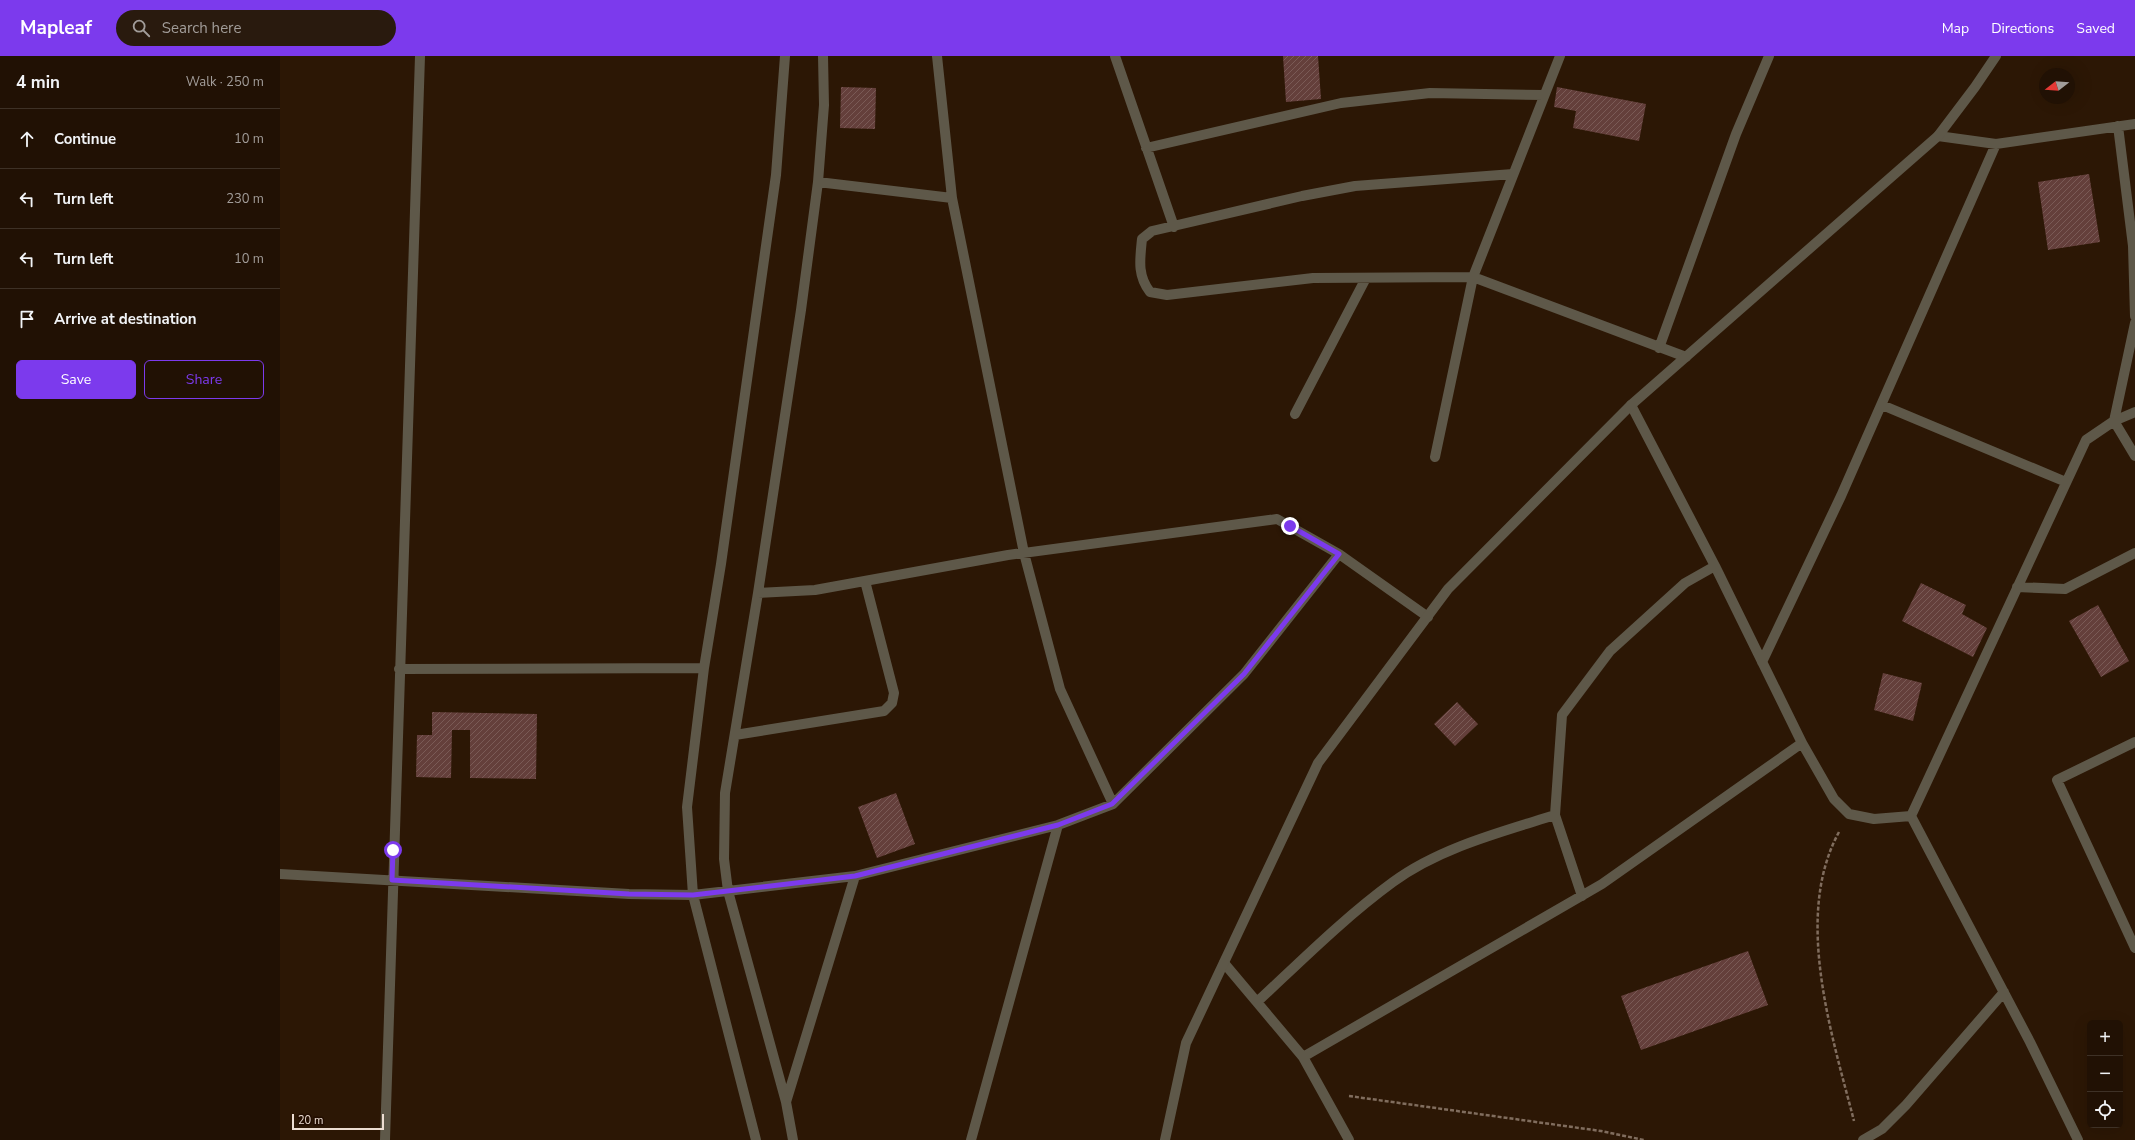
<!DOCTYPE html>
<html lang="en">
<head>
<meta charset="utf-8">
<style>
  :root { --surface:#211104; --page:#291a0e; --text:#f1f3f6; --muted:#a29d9a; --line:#3e3126; --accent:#7c3aed }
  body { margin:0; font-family:"Nunito Sans",sans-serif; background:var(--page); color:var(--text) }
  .controls { position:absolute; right:12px; bottom:12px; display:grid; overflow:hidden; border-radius:6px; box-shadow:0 4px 16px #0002 }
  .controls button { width:36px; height:36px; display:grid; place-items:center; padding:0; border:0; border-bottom:1px solid var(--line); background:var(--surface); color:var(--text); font:20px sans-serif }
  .compass { position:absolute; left:1759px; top:12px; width:36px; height:36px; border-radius:50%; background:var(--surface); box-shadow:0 4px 16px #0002; rotate:253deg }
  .scale { position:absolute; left:12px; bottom:10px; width:92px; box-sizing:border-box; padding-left:4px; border:2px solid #ecddd2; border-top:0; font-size:11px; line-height:14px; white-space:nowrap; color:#ecddd2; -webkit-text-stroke:3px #220d00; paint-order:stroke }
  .stop { position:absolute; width:12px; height:12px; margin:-9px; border:3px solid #7c3aed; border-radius:50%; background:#fff }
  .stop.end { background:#7c3aed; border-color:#fff; box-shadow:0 1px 4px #0008 }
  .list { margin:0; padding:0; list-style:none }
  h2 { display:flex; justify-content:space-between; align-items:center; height:52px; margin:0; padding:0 16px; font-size:17px }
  h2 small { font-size:13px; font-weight:400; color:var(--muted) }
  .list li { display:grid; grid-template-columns:26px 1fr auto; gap:12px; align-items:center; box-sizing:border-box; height:60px; padding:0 16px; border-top:1px solid var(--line) }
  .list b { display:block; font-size:15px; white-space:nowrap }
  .list em { font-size:13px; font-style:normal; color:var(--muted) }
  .actions { display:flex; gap:8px; padding:12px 16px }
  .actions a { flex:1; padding:9px 0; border:1px solid var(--accent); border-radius:6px; text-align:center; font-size:14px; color:var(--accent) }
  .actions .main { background:var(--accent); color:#fff }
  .icon { flex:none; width:22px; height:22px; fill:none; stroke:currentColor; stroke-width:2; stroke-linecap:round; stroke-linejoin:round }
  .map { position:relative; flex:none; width:1855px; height:1084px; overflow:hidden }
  header { display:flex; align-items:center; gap:24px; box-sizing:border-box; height:56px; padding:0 20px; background:var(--accent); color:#fff }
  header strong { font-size:19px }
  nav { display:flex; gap:22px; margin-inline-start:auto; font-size:14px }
  .search { width:280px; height:36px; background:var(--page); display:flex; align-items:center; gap:10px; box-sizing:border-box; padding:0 14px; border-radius:22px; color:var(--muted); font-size:15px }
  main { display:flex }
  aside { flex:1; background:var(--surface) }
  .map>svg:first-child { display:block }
  .building { fill:url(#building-hatch) }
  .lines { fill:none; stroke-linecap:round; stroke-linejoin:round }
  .path { stroke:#806d5e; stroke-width:2.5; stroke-dasharray:4 2; stroke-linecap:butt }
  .minor { stroke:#5e5849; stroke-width:10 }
  .tertiary { stroke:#5e5849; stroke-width:10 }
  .route { stroke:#7c3aed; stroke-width:5 }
</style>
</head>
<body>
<header>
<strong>Mapleaf</strong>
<div class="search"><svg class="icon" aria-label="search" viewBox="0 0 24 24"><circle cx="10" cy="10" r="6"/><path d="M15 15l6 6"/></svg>Search here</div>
<nav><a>Map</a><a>Directions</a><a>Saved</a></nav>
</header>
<main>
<aside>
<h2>4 min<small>Walk · 250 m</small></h2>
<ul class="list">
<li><svg class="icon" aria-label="ahead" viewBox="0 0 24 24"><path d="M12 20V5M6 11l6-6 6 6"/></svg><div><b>Continue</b></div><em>10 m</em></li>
<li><svg class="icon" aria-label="left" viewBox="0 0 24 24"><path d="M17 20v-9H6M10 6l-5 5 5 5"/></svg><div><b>Turn left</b></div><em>230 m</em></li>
<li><svg class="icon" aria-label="left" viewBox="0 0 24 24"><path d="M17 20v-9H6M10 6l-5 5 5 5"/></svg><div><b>Turn left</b></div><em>10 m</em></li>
<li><svg class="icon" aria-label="arrive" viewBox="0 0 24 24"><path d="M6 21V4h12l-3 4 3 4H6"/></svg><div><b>Arrive at destination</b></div></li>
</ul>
<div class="actions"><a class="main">Save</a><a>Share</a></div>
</aside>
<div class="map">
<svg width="1855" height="1084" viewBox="0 0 1855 1084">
  <defs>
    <pattern id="building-hatch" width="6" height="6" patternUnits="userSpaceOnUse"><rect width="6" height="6" fill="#643f3b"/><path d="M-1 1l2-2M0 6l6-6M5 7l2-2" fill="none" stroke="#7a5a56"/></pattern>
  </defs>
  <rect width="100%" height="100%" fill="#2c1705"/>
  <path class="building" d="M1003 0H1038L1041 43 1006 46Z
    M561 31 596 32 595 73 560 72Z
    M1277 31 1366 48 1359 85 1293 72 1296 55 1274 51Z
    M1809 118 1820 186 1768 194 1758 126Z
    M1641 527 1686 549 1682 558 1707 572 1693 601 1622 565Z
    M1818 549 1849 605 1821 621 1789 565Z
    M1603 617 1642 627 1633 665 1594 654Z
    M1177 646 1198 668 1175 690 1154 668Z
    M152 656 257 658 256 723 190 722V674H172L171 722 136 721 137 679H152Z
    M616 737 635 788 597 802 578 751Z
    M1468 895 1488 949 1361 994 1341 940Z"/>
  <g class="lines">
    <path class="path" d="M1559 776C1513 860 1552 979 1574 1065
      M1069 1040 1321 1075 1364 1084"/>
    <path class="minor" d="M657 0 672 142 744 497 780 633 833 748
      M835 0 894 171
      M1280 0 1193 221 1406 301
      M1838 70 1853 190 1855 260
      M1658 80 1716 88 1855 68
      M866 92 1061 47 1150 37 1264 39
      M538 126 672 142
      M1855 267 1834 365 1855 400
      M1379 292 1456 78 1489 0
      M1351 349 1435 510 1522 687 1554 743 1569 758 1594 763 1631 760
      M1602 349 1786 426
      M1015 358 1086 222
      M1155 401 1193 221 1033 222 887 239 870 236C857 219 860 203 862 183L872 175 1022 140 1075 130 1233 118
      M1059 498 1148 561
      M1737 531 1785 533 1855 497
      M1482 606 1561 440 1716 88
      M119 613 424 612
      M455 679 604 655 612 647 614 637 585 525
      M1855 686 1777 724 1855 892
      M0 818 349 838 413 839 575 820 778 769 833 748 964 618 1059 498 997 463 728 499 535 534 478 537
      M1302 840 1275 759 1282 659 1330 595 1405 527 1435 510
      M944 907 1023 1001 1069 1084
      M977 946C1021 905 1065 861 1113 826 1159 792 1221 776 1275 759
      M1023 1001 1322 828 1522 687
      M506 1046 575 820
      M105 1084 140 0
      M476 1084 413 839 407 751 424 612 441 508 496 119 505 0
      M513 1084 506 1046 448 835 444 803 445 737 478 537 521 254 538 126 544 49 543 0
      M691 1084 778 769
      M1583 1084 1602 1073 1626 1049 1724 936
      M1798 1084 1750 986 1631 760 1806 384 1834 365 1855 356"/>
    <path class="tertiary" d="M885 1084 906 987 1038 707 1168 533 1351 349 1658 80 1695 31 1716 0"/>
  </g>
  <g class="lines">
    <path class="route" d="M113 794 112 824 349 838 413 839 575 820 778 769 832 748 964 618 1059 498 1010 470"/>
  </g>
</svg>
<div class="controls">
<button>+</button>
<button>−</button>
<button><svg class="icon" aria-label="locate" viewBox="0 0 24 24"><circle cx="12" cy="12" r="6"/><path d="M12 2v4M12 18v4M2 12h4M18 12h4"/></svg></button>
</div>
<svg class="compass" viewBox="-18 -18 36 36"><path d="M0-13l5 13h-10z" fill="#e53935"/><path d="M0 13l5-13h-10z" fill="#a29d9a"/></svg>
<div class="scale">20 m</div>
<div class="stop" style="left:113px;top:794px"></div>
<div class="stop end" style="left:1010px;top:470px"></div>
</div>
</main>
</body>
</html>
